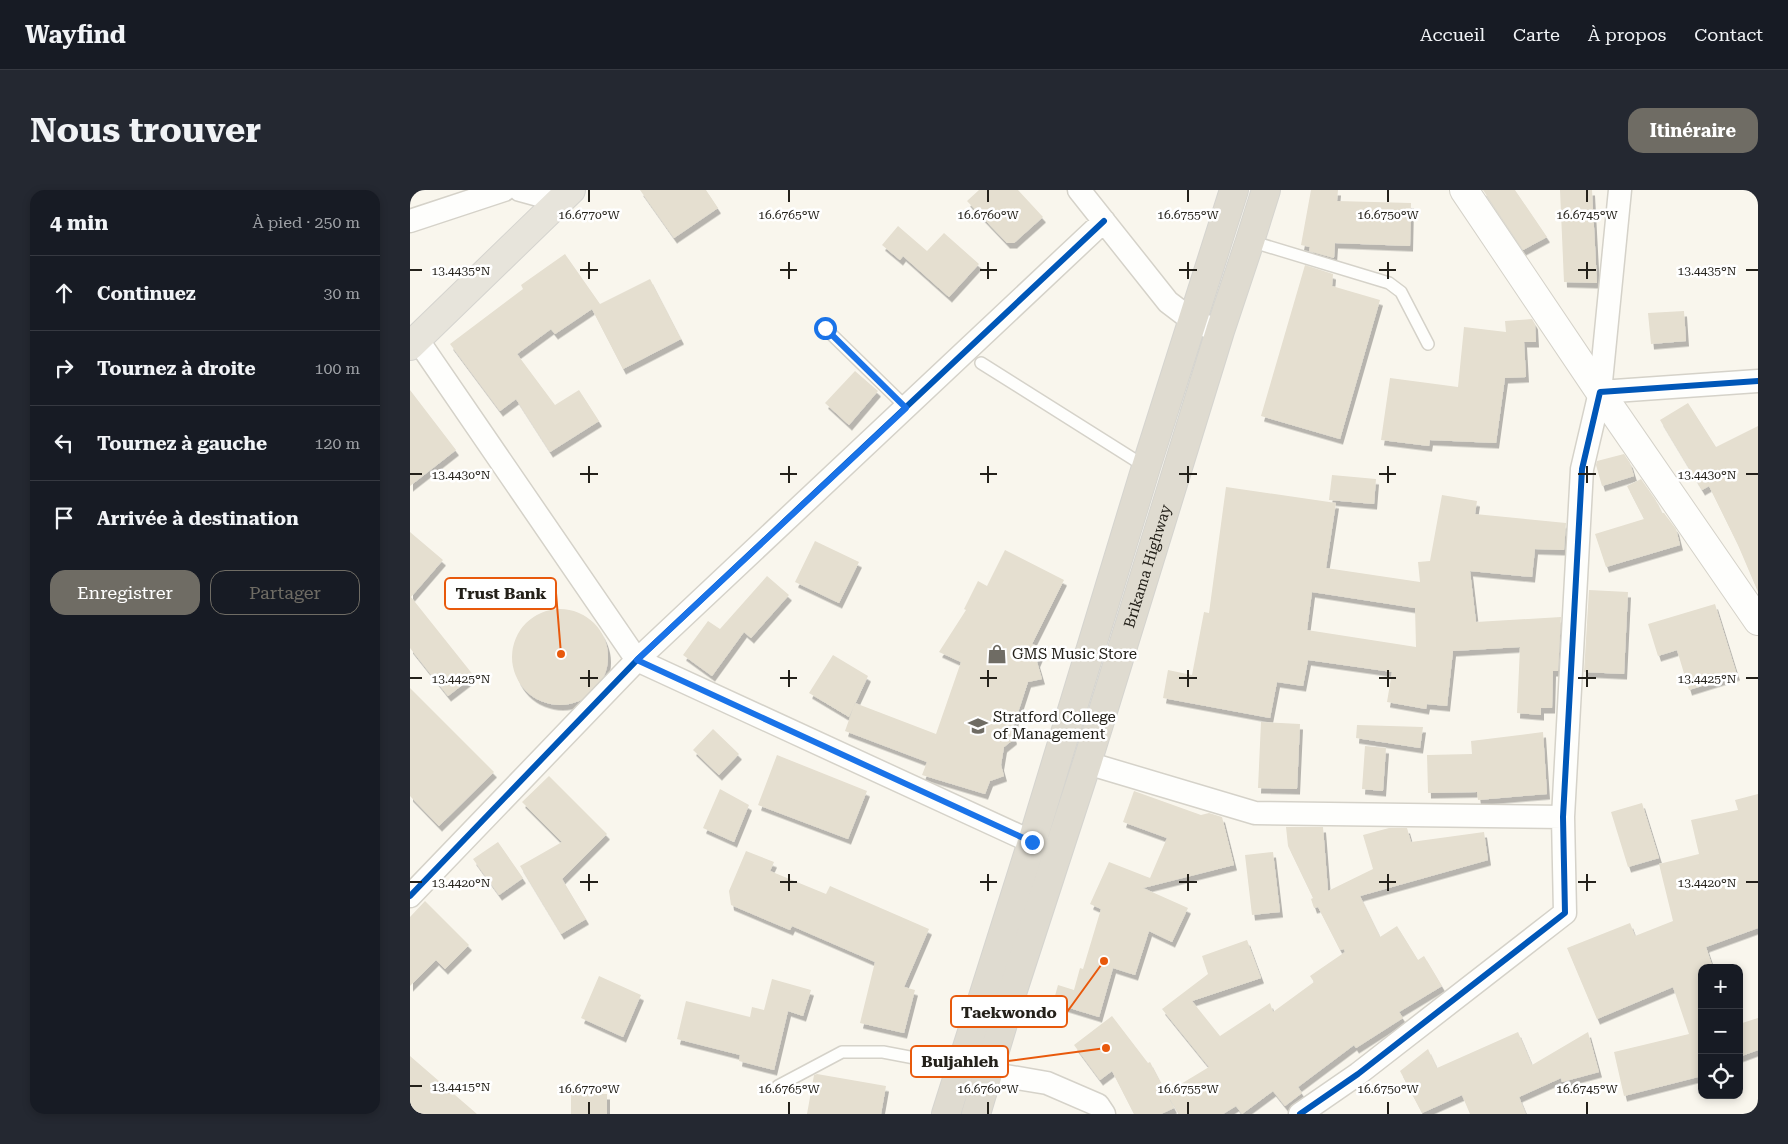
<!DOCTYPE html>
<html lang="fr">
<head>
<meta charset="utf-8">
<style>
  :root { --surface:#171b24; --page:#242831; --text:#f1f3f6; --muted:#9ea1a6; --line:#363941; --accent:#6f6c64 }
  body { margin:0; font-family:"Roboto Serif",serif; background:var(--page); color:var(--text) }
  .controls { position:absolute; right:15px; bottom:15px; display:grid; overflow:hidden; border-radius:10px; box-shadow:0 2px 8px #0003 }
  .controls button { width:45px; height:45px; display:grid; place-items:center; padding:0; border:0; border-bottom:1px solid var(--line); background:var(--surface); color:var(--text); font:25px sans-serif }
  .stop { position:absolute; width:15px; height:15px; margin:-11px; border:4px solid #1a73e8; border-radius:50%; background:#fff }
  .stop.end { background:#1a73e8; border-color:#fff; box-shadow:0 1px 5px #0008 }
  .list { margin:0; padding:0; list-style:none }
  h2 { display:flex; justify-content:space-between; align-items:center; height:65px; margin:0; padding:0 20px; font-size:21px }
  h2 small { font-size:16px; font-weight:400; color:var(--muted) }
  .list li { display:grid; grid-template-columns:32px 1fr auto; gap:15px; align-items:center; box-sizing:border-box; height:75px; padding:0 20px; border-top:1px solid var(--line) }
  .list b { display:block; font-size:19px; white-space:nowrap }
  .list em { font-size:16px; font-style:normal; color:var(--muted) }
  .actions { display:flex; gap:10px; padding:15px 20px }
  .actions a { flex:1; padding:11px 0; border:1px solid var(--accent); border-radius:15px; text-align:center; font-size:18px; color:var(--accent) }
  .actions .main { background:var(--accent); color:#fff }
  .icon { flex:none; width:28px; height:28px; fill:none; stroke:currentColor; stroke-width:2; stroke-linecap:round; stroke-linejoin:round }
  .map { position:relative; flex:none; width:1348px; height:924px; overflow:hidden; border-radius:15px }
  header { display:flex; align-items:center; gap:30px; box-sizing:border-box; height:70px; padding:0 25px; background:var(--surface); border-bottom:1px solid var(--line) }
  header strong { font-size:24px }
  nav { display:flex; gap:28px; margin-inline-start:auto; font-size:18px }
  .intro { display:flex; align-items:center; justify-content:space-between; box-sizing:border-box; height:120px; padding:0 30px }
  h1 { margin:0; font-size:35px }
  .button { padding:12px 22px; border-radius:15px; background:var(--accent); color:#fff; font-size:18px; font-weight:700 }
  main { display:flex; gap:30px; padding:0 30px }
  aside { flex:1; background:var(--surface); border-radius:15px; box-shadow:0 2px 8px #0003 }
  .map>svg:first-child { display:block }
  .building { fill:#e5dfd0; fill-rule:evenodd; filter:url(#shadow) }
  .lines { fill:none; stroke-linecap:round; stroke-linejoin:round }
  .service-casing { stroke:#d5d2c9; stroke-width:14 }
  .minor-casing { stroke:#d5d2c9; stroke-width:25 }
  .tertiary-casing { stroke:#d5d2c9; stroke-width:30 }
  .primary-casing { stroke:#d5d4cf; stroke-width:30 }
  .trunk-casing { stroke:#d5d4cf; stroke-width:30 }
  .service { stroke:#fefefc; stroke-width:11 }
  .minor { stroke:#fefefc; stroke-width:22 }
  .tertiary { stroke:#fefefc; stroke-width:28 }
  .primary { stroke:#e7e4db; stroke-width:28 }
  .trunk { stroke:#dfdbd0; stroke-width:28 }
  .cycleway-casing { stroke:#fff; stroke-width:9 }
  .cycleway { stroke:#0057b8; stroke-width:6 }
  .route { stroke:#1a73e8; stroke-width:6 }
  .ticks { fill:none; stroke:#24211a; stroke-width:2 }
  .labels { text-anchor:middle; stroke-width:5; stroke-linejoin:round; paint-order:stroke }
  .street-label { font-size:15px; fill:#24211a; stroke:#fff }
  .poi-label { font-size:15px; fill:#24211a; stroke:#fff; text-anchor:start }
  .ticks-label { font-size:12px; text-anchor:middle; fill:#24211a; stroke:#fff; stroke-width:5; stroke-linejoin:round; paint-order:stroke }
  .leader { fill:none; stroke:#e8590c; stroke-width:2 }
  .callout-dot { fill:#e8590c; stroke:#fff; stroke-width:2 }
  .callout { fill:#fff; stroke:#e8590c; stroke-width:2 }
  .callout-label { font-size:16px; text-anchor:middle; font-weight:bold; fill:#24211a }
</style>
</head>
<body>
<header>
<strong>Wayfind</strong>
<nav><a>Accueil</a><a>Carte</a><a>À propos</a><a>Contact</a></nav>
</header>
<div class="intro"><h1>Nous trouver</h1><a class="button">Itinéraire</a></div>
<main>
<aside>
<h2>4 min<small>À pied · 250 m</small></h2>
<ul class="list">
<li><svg class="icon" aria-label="ahead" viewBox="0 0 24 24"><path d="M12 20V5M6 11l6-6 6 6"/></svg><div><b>Continuez</b></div><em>30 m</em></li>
<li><svg class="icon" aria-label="right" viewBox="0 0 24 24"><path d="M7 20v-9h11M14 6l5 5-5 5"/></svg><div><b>Tournez à droite</b></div><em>100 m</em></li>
<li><svg class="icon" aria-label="left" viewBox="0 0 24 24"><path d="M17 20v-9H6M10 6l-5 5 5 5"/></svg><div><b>Tournez à gauche</b></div><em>120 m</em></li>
<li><svg class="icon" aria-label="arrive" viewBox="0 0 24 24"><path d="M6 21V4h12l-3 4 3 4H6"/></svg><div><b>Arrivée à destination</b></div></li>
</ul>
<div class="actions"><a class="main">Enregistrer</a><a>Partager</a></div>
</aside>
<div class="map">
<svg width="1348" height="924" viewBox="0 0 1348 924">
  <defs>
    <filter id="shadow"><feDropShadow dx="3" dy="5.5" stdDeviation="0" flood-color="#0004"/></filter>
  </defs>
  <rect width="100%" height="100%" fill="#f9f6ed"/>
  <path class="building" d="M230 0H296L308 18 264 48Z
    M569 0H608L633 27 604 53H597L557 11Z
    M901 0H928L927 11 1001 13 1000 56 925 53 924 68 899 61 900 57 891 55Z
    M1073 0H1105L1137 47 1113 60Z
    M1150 0H1182L1187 93 1154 92Z
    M488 36 517 61 534 43 569 74 539 107 493 66 490 70 472 55Z
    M155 64 190 114 240 89 271 149 213 179 182 119 145 144 141 139 107 164 145 215 169 200 189 231 140 262 106 209 90 221 40 154 113 99 111 95Z
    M895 75 923 84 922 96 970 110 930 249 851 226Z
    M1274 121 1276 151 1241 154 1238 123Z
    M1122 129 1125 134 1126 152H1114L1116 187 1095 188 1086 253 1020 250 1019 256 971 250 980 188 1048 197 1054 137 1096 142 1095 131Z
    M445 181 468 201 439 235 415 213Z
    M0 200 46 260 0 296Z
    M1278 213 1306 257 1348 236V402L1328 355 1299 296 1292 300 1250 230Z
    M1214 264 1220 273 1224 286 1192 296 1186 275 1187 271Z
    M922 285 966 289 964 314 919 310Z
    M1231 289 1245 309 1252 323H1254L1266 339 1270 355 1196 377 1185 344 1234 329 1217 296Z
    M816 297 926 313 916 378 1010 392 1008 372 1020 371 1032 305 1067 311 1065 324 1156 333 1154 360 1125 359 1122 387 1060 381 1066 432 1151 427 1148 481H1143L1142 518H1131V525L1107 523 1110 457 1043 461 1037 516 1017 514 1016 519 977 512 982 482 898 470 893 496 867 492 860 528 753 508 758 480 782 485 794 422 799 423ZM902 402 1005 418 1006 457 897 440Z
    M0 342 33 370 1 407 64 486 38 506 0 458Z
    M405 351 449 372 429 413 385 392Z
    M595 360 654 390 622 454 633 458 627 472 632 489 618 492 602 541 604 549 594 557 591 575 594 586 580 591 575 604 512 585 517 572 435 541 445 513 526 544 551 472 529 462 556 420 554 419 568 391 577 396Z
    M357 386 379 405 341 448 334 442 302 486 273 465 298 431 310 439Z
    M1179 400 1218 402 1214 484 1174 482Z
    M1305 414 1327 485 1279 500 1267 460 1248 466 1238 434Z
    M102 467a48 48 0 1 1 96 0a48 48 0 1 1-96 0Z
    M423 465 458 486 439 527 399 503Z
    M0 498 84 582 29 636 0 606Z
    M851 532 890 534 887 599 848 598Z
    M947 535 1013 537 1010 558 946 548Z
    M303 539 329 564 309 585 283 560Z
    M1133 542 1137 604 1068 610 1067 602 1018 603 1017 565 1062 564 1061 551Z
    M955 556 976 558 973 601 952 599Z
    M367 565 457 601 438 649 348 615Z
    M139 586 197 644 152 689 176 729 151 744 110 676 152 652 112 612Z
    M310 599 339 615 324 652 293 638Z
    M724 601 791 625 799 623 812 627 824 675 733 698 778 718 762 752 739 741 725 785 703 778 689 827 643 813 648 795 664 800 670 778 673 779 691 719 680 714 699 672 740 688 757 648 713 632Z
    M1348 604V738L1296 757 1303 778H1292V886L1214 906 1204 862 1279 844 1263 797 1187 829 1157 758 1220 733 1225 746 1263 731 1249 674 1289 664 1281 630 1328 620 1325 610Z
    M1232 613 1249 668 1218 677 1201 622Z
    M876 637H913L918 701 963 679 953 645 979 638H997L1001 652 1074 642 1078 670 950 706 970 747 987 736 1008 770 1014 766 1032 796 989 822 993 828 946 858 944 855 888 897 892 903 875 916 863 901 832 924 826 916 813 924H769L756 903 799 877 752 819 798 784 792 766 837 750 851 788 782 811 810 846 860 813 863 822 904 792 900 786 935 762 934 759 930 760 908 717 904 718 901 709 903 708 878 656Z
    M88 652 113 688 89 705 63 669Z
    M336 661 364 672 360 681 416 704 420 696 519 739 494 797 505 800 494 843 450 833 465 772 382 736 380 740 321 715 319 701Z
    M863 662 870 722 842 725 835 665Z
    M15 711 59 755 35 779 26 770 0 796V727Z
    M189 786 231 805 213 847 171 828Z
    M362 789 401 800 393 826 378 821 364 880 329 871 330 865 267 849 276 811 340 827 342 817 354 820Z
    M702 826 738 873 740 872 764 918 751 924H724L702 881 690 890 664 855Z
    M1348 828V860L1329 867V834Z
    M1108 842 1122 875 1178 842 1189 882 1152 892 1151 888 1109 907 1116 924H1060L1052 905 1012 923 990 881 1018 859 1027 878Z
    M0 866 67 924H7L0 918Z
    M407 884 476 896 471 924H397L404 885Z
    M161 904H197V924H161Z"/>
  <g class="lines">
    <defs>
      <path id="service" d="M840 51 979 93 991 102 1018 154
        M415 138 496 217
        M571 173 736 277
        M368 896 432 862H473L552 877"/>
      <path id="minor" d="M110 0 150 11
        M669 0 758 112 783 131 810 141
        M0 31 94 0
        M7 149 227 470 622 652
        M1190 202 1210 0
        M677 573 845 623 1153 627
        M0 706 227 470 694 31
        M578 883 637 893 688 915 694 924
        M890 924 948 884 1155 723 1153 627 1172 279 1190 202 1348 191"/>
      <path id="tertiary" d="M1054 0 1190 202 1348 431"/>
      <path id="primary" d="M0 156 161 0"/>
      <g id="trunk">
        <path d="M536 924 622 652 736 277 824 0"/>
        <path id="s1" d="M566 924 603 800 677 573 810 141 840 51 856 0"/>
      </g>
    </defs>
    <use href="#service" class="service-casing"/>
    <use href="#minor" class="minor-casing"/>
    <use href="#tertiary" class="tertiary-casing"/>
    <use href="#primary" class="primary-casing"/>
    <use href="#trunk" class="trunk-casing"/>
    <use href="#service" class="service"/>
    <use href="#minor" class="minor"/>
    <use href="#tertiary" class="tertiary"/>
    <use href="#primary" class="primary"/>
    <use href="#trunk" class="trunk"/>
    <defs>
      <path id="cycleway" d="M0 706 227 470 694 31
        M890 924 948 884 1155 723 1153 627 1172 279 1190 202 1348 191"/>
    </defs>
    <use href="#cycleway" class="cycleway-casing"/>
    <use href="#cycleway" class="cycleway"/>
  </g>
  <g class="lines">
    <path class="route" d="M415 138 496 218 227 470 622 652"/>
  </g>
  <path class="ticks" d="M179 0V12M379 0V12M578 0V12M778 0V12M978 0V12M1177 0V12M179 72V89M379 72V89M578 72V89M778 72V89M978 72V89M1177 72V89M0 80H12M170 80H188M370 80H387M570 80H587M769 80H787M969 80H986M1168 80H1186M1336 80H1348M179 276V293M379 276V293M578 276V293M778 276V293M978 276V293M1177 276V293M0 284H12M170 284H188M370 284H387M570 284H587M769 284H787M969 284H986M1168 284H1186M1336 284H1348M179 480V497M379 480V497M578 480V497M778 480V497M978 480V497M1177 480V497M0 488H12M170 488H188M370 488H387M570 488H587M769 488H787M969 488H986M1168 488H1186M1336 488H1348M179 684V701M379 684V701M578 684V701M778 684V701M978 684V701M1177 684V701M0 692H12M170 692H188M370 692H387M570 692H587M769 692H787M969 692H986M1168 692H1186M1336 692H1348M0 896H12M179 912V924M379 912V924M578 912V924M778 912V924M978 912V924M1177 912V924"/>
  <defs>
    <symbol id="shop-bare" viewBox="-9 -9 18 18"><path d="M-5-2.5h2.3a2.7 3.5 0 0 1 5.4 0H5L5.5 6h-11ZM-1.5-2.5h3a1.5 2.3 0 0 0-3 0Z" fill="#6f6c64" stroke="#fff" stroke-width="2.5" paint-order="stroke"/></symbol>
    <symbol id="university-bare" viewBox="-9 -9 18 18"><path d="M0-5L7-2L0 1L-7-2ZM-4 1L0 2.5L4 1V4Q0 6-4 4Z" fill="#6f6c64" stroke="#fff" stroke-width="2.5" paint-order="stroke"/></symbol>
  </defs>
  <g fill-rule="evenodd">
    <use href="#shop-bare" x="573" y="450" width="28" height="28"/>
    <use href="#university-bare" x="554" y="522" width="28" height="28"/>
  </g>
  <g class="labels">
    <g class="street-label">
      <text dy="5" stroke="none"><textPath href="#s1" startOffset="574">Brikama Highway</textPath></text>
    </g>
    <g class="poi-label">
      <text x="602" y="469">GMS Music Store</text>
      <text x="583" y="532">Stratford College<tspan x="583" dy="17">of Management</tspan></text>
    </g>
  </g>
  <g class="ticks-label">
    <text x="179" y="29">16.6770°W</text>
    <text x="379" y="29">16.6765°W</text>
    <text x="578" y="29">16.6760°W</text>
    <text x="778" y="29">16.6755°W</text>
    <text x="978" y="29">16.6750°W</text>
    <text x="1177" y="29">16.6745°W</text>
    <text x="51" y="85">13.4435°N</text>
    <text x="1297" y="85">13.4435°N</text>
    <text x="51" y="289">13.4430°N</text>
    <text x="1297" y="289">13.4430°N</text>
    <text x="51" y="493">13.4425°N</text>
    <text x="1297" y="493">13.4425°N</text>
    <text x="51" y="697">13.4420°N</text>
    <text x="1297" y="697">13.4420°N</text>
    <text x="51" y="901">13.4415°N</text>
    <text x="179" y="903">16.6770°W</text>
    <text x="379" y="903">16.6765°W</text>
    <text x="578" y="903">16.6760°W</text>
    <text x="778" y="903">16.6755°W</text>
    <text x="978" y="903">16.6750°W</text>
    <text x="1177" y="903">16.6745°W</text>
  </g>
  <path class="leader" d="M151 464L146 403M694 771L657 822M696 858L598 871"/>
  <g class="callout-dot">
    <circle cx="151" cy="464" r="5"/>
    <circle cx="694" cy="771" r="5"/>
    <circle cx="696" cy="858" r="5"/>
  </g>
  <g class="callout">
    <rect x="35" y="388" width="111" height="31" rx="5"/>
    <rect x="541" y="806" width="116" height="31" rx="5"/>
    <rect x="501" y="856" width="97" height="31" rx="5"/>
  </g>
  <g class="callout-label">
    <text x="91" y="409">Trust Bank</text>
    <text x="599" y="828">Taekwondo</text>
    <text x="550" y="877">Buljahleh</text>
  </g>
</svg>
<div class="controls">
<button>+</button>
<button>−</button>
<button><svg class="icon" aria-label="locate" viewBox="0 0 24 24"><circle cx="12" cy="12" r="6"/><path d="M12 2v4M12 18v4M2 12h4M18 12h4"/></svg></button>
</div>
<div class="stop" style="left:415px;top:138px"></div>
<div class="stop end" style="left:622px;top:652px"></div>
</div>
</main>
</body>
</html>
